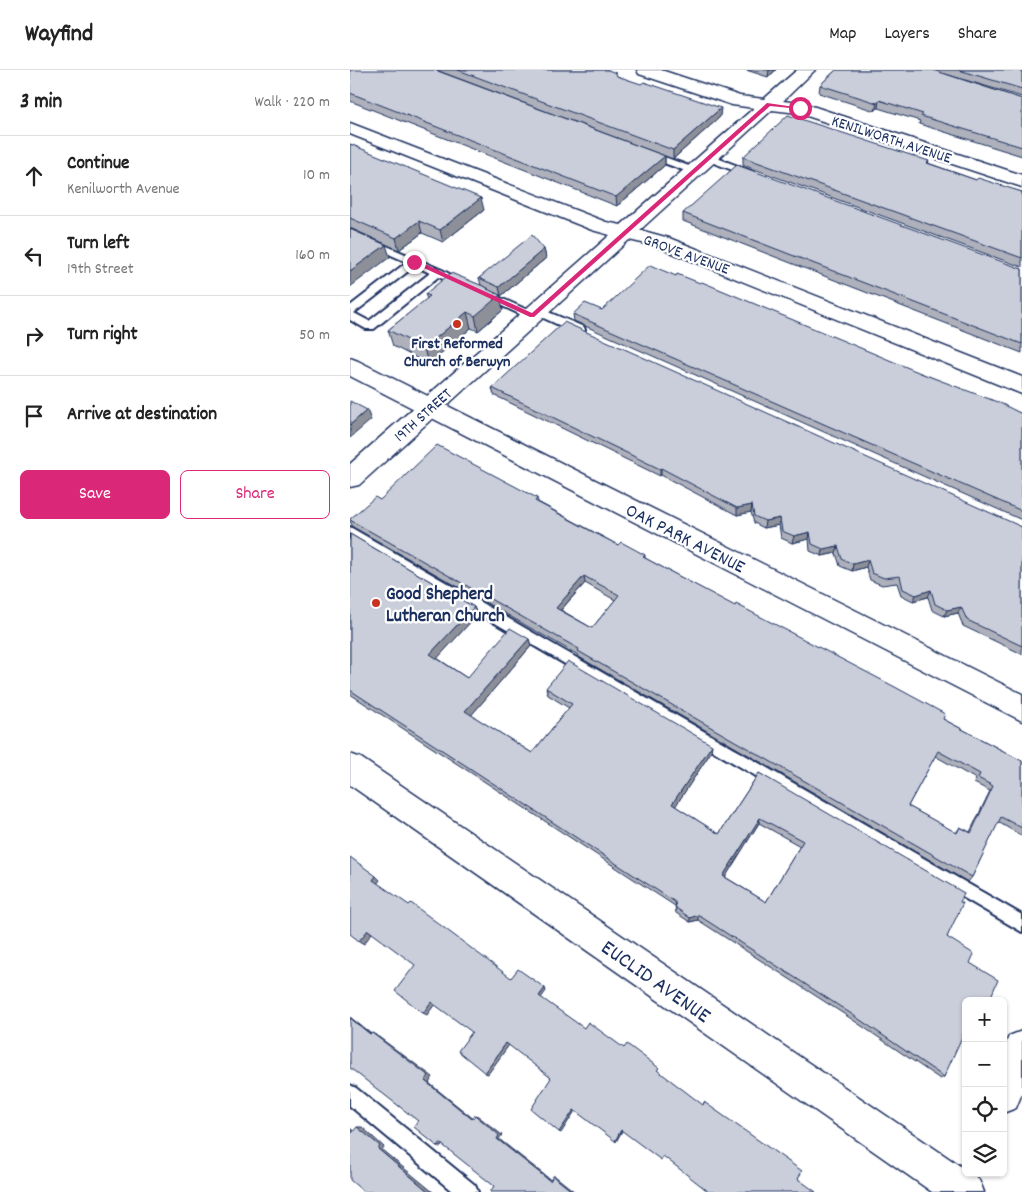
<!DOCTYPE html>
<html lang="en">
<head>
<meta charset="utf-8">
<style>
  :root { --surface:#fff; --page:#f2f2f2; --text:#222; --muted:#767676; --line:#e0e0e0; --accent:#db2777 }
  body { margin:0; font-family:Dekko,sans-serif; background:var(--page); color:var(--text) }
  .controls { position:absolute; right:15px; bottom:15px; display:grid; overflow:hidden; border-radius:8px; box-shadow:0 1px 4px #0004 }
  .controls button { width:45px; height:45px; display:grid; place-items:center; padding:0; border:0; border-bottom:1px solid var(--line); background:var(--surface); color:var(--text); font:25px sans-serif }
  .stop { position:absolute; width:15px; height:15px; margin:-11px; border:4px solid #db2777; border-radius:50%; background:#fff }
  .stop.end { background:#db2777; border-color:#fff; box-shadow:0 1px 5px #0008 }
  .list { margin:0; padding:0; list-style:none }
  h2 { display:flex; justify-content:space-between; align-items:center; height:65px; margin:0; padding:0 20px; font-size:21px }
  h2 small { font-size:16px; font-weight:400; color:var(--muted) }
  .list li { display:grid; grid-template-columns:32px 1fr auto; gap:15px; align-items:center; box-sizing:border-box; height:80px; padding:0 20px; border-top:1px solid var(--line) }
  .list b { display:block; font-size:19px; white-space:nowrap }
  .list p { margin:0; font-size:16px; white-space:nowrap; color:var(--muted) }
  .list em { font-size:16px; font-style:normal; color:var(--muted) }
  .actions { display:flex; gap:10px; padding:15px 20px }
  .actions a { flex:1; padding:11px 0; border:1px solid var(--accent); border-radius:8px; text-align:center; font-size:18px; color:var(--accent) }
  .actions .main { background:var(--accent); color:#fff }
  .icon { flex:none; width:28px; height:28px; fill:none; stroke:currentColor; stroke-width:2; stroke-linecap:round; stroke-linejoin:round }
  .map { position:relative; flex:none; width:672px; height:1122px; overflow:hidden }
  header { display:flex; align-items:center; gap:30px; box-sizing:border-box; height:70px; padding:0 25px; background:var(--surface); border-bottom:1px solid var(--line) }
  header strong { font-size:24px }
  nav { display:flex; gap:28px; margin-inline-start:auto; font-size:18px }
  main { display:flex }
  aside { flex:1; background:var(--surface) }
  .map>svg:first-child { display:block }
  .lines { fill:none; stroke-linecap:round; stroke-linejoin:round }
  .service-casing { stroke:#1b2f5e; stroke-width:4 }
  .minor-casing { stroke:#1b2f5e; stroke-width:3 }
  .tertiary-casing { stroke:#1b2f5e; stroke-width:3 }
  .service { fill:#fff; fill-rule:evenodd }
  .minor { fill:#fff; fill-rule:evenodd }
  .tertiary { fill:#fff; fill-rule:evenodd }
  .wall { fill:#aeb1bb; stroke:#1b2f5e; fill-rule:evenodd }
  .shaded-wall { fill:#8d9099; stroke:#1b2f5e }
  .building { fill:#caceda; stroke:#1b2f5e; fill-rule:evenodd }
  .route { fill:#db2777 }
  .poi-dot { fill:#c8321e; stroke:#fff; stroke-width:2 }
  .labels { text-anchor:middle; stroke-width:4.5; stroke-linejoin:round; paint-order:stroke }
  .far-street-label { font-size:16px; fill:#1b2f5e; stroke:#fff }
  .far-poi-label { font-size:16px; font-weight:bold; fill:#1b2f5e; stroke:#fff }
  .street-label { font-size:19px; fill:#1b2f5e; stroke:#fff }
  .poi-label { font-size:19px; font-weight:bold; fill:#1b2f5e; stroke:#fff; text-anchor:start }
  .near-street-label { font-size:22px; fill:#1b2f5e; stroke:#fff }
</style>
</head>
<body>
<header>
<strong>Wayfind</strong>
<nav><a>Map</a><a>Layers</a><a>Share</a></nav>
</header>
<main>
<aside>
<h2>3 min<small>Walk · 220 m</small></h2>
<ul class="list">
<li><svg class="icon" aria-label="ahead" viewBox="0 0 24 24"><path d="M12 20V5M6 11l6-6 6 6"/></svg><div><b>Continue</b><p>Kenilworth Avenue</p></div><em>10 m</em></li>
<li><svg class="icon" aria-label="left" viewBox="0 0 24 24"><path d="M17 20v-9H6M10 6l-5 5 5 5"/></svg><div><b>Turn left</b><p>19th Street</p></div><em>160 m</em></li>
<li><svg class="icon" aria-label="right" viewBox="0 0 24 24"><path d="M7 20v-9h11M14 6l5 5-5 5"/></svg><div><b>Turn right</b></div><em>50 m</em></li>
<li><svg class="icon" aria-label="arrive" viewBox="0 0 24 24"><path d="M6 21V4h12l-3 4 3 4H6"/></svg><div><b>Arrive at destination</b></div></li>
</ul>
<div class="actions"><a class="main">Save</a><a>Share</a></div>
</aside>
<div class="map">
<svg width="672" height="1122" viewBox="0 0 672 1122">
  <rect width="100%" height="100%" fill="#fff"/>
  <filter id="ink" filterUnits="userSpaceOnUse"><feTurbulence type="fractalNoise" baseFrequency=".02" numOctaves="2"/><feDisplacementMap in="SourceGraphic" scale="10" xChannelSelector="R" yChannelSelector="G"/><feConvolveMatrix kernelMatrix="1 2 1 2 8 2 1 2 1" color-interpolation-filters="sRGB"/></filter>
  <g filter="url(#ink)">
    <g class="lines">
      <defs>
        <path id="service" d="M298 81 347 99 349 101 347 103H341L295 86 293 84Z
          M359 85 404 102 406 104 404 106H398L356 90 354 88Z
          M0 160 92 200 118 214 113 217 88 207 24 259H16L0 250V236L57 192 0 167ZM65 196 80 203 19 251 4 243Z
          M135 221 182 242 183 239H191L234 257 235 260 234 263H226L187 245 186 248H178L131 226 130 224Z
          M0 457 672 845V862L0 468Z
          M0 1015 6 1018 125 1115 128 1122H103L0 1036Z"/>
        <path id="minor" d="M287 0H311L390 26 414 29 447 0H465L433 31 456 34 672 105V117L448 43 422 40 290 160 319 168 672 307V324L305 176 279 170 9 415 0 417V394L260 165 242 160 0 64V53L256 152 271 155 404 38 382 35 289 4Z
          M0 684 11 688 616 1100V1103C628 1103 630 1112 634 1122H582L0 715Z
          M672 961V1023L666 1038 653 1043V981L659 966Z"/>
        <path id="tertiary" d="M0 288 8 291 672 624V651L0 306Z"/>
      </defs>
      <use href="#service" class="service-casing"/>
      <use href="#minor" class="minor-casing"/>
      <use href="#tertiary" class="tertiary-casing"/>
      <use href="#service" class="service"/>
      <use href="#minor" class="minor"/>
      <use href="#tertiary" class="tertiary"/>
    </g>
    <path class="wall" d="M0 0 315 86V95L267 136 0 31Z
      M86 0H258L267 6 370 47 323 89Z
      M396 0H426L418 7Z
      M486 0H672V27L595 4 672 29V86L569 54 570 51 528 38 525 41 469 23 470 15Z
      M0 74 134 140 93 172 72 163 49 180 0 158Z
      M393 87 579 91 578 93 626 110 672 122V197L393 95Z
      M333 143 672 199V283L333 151Z
      M194 179 196 188 151 226H150L153 240 128 261 121 258 78 294 43 276 38 260 77 229 75 224 131 215 129 208Z
      M252 240 573 304 672 344V450L224 251 223 244Z
      M142 318 672 457V584L613 556 608 543 594 546 582 540 578 527 563 531 551 525 547 513 532 515 520 510 516 497 502 501 490 496 486 483 472 486 460 481 459 469 442 473 431 468 429 455 414 458 404 453 401 442 387 445 311 405 310 406 144 325Z
      M187 428 188 432 268 475 295 485V488L593 649 672 691V766L648 752 622 807 618 812 229 587 228 585 3 457 0 451V449L30 430ZM235 513 265 530 242 558 211 540ZM585 686 626 709 624 713 640 721 620 762 610 757 606 763 558 736Z
      M0 464 124 537 127 545 87 588 117 608 179 569 181 576 121 645 182 683 219 638 198 625 196 618 361 682 325 736 369 764 409 703 610 832 597 867 620 893 616 931 594 1007 590 1009 497 946 348 850 340 852 326 843 325 836 0 624ZM409 753 450 776 416 832 375 807Z"/>
    <path class="shaded-wall" d="M419 0H426L418 7Z
      M529 30 528 38 525 41 527 33Z
      M371 38 370 47 323 89V80Z
      M315 86V95L267 136 266 127Z
      M131 128 134 140 93 172 90 160Z
      M69 151 72 163 49 180 46 168Z
      M36 175 40 187 0 217V201Z
      M194 179 196 188 151 226 149 217Z
      M138 218 141 232 150 225 153 240 128 261 125 246 137 219Z
      M117 242 121 258 78 294 74 278Z
      M17 340 21 350 0 368V355Z
      M311 398V405L310 406V399Z
      M402 435 401 442 387 445V438Z
      M430 448 429 455 414 458 415 451Z
      M460 462 459 469 442 473 444 466Z
      M488 476 486 483 472 486 473 479Z
      M518 490 516 497 502 501 503 494Z
      M234 506 235 513 207 544 206 538Z
      M581 520 578 527 563 531 566 525Z
      M124 537 127 545 84 592 80 584Z
      M611 537 608 543 594 546 597 540Z
      M179 569 181 576 119 648 115 641Z
      M362 675 361 682 323 740 322 734Z
      M410 748 409 753 373 811V806Z
      M26 806 30 810 27 814 23 810Z
      M348 845V850L340 852V848Z
      M18 860 22 863 14 874 9 871Z
      M195 918 196 921 191 928 189 926Z
      M81 932 85 934 77 945 73 943Z
      M0 947 25 967 20 964 0 948Z
      M22 963 26 965 83 1007 79 1013 125 1050 122 1049 75 1011Z
      M156 973 159 975 138 1004 135 1003Z
      M224 1040 225 1041 211 1063 209 1062Z
      M125 1045 128 1046 152 1065 149 1069 202 1111H200L147 1069Z
      M7 1057H12L34 1077 32 1080 83 1122H79L28 1079Z
      M0 1058 7 1064 2 1063 0 1061Z
      M271 1060 272 1061 266 1072 265 1071Z
      M90 1073H94L91 1077H88Z
      M203 1106H205L225 1122H223Z"/>
    <path class="building" d="M0 0H85L315 86 266 127 0 23Z
      M108 0H258L266 3 267 6 291 14 294 12 371 38 323 80Z
      M486 0H583L672 29V77L571 46 573 44 529 30 527 33 470 15Z
      M609 0H672V19Z
      M438 45 579 91 577 93 626 110 628 108 672 122V188L393 87Z
      M0 74 131 128 90 160 69 151 46 168 0 148Z
      M387 95 672 199V274L333 143Z
      M0 159 36 175 0 201Z
      M182 165 194 179 149 217 129 208Z
      M300 195 326 206 327 204 350 213 352 212 573 304 650 333 672 344V441L223 244 235 233 252 240Z
      M101 203 138 218 137 219 150 225 125 246 117 242 74 278 38 260 80 226 75 224Z
      M214 252 672 457V576L617 550 611 537 597 540 585 534 581 520 566 525 553 519 550 506 534 508 522 503 518 490 503 494 492 489 488 476 473 479 462 474 460 462 444 466 432 461 430 448 415 451 404 446 402 435 387 438 311 398 310 399 142 318Z
      M0 331 17 340 0 355Z
      M87 375 187 428 185 431 243 462 268 475 271 472 295 485 293 487 385 536 386 534 545 617 595 644 593 649 672 691V758L651 747 622 807 228 581 229 579 0 450V449L25 427 30 430ZM234 506 269 525 242 558 206 538ZM588 681 630 704 628 708 643 716 621 763 610 757 607 763 558 736Z
      M0 464 124 537 80 584 117 608 160 558 179 569 115 641 182 683 222 634 196 618 218 591 362 675 322 734 369 764 409 703 614 823 610 832 613 833 597 867 624 884 620 893 648 910 639 931H616V958L594 1007 500 943 348 845 340 848 326 838 325 832 0 620ZM410 748 453 771 416 832 373 806Z
      M0 787 26 806 23 810 59 835 61 833 161 908 168 899 195 918 189 926 234 958 238 952 274 978 277 974 309 998 307 1000 353 1035 354 1032 452 1101 448 1109 466 1122H359L313 1086 311 1090 271 1060 265 1071 224 1040 209 1062 181 1039 201 1008 156 973 135 1003 108 981 122 962 81 932 73 943 45 921 65 895 18 860 9 871 0 864Z
      M0 948 20 964 22 963 79 1006 75 1011 122 1049 125 1045 149 1065 147 1069 200 1111 203 1106 223 1122H140L144 1116 90 1073 88 1077 64 1057 68 1051 0 998Z
      M7 1057 30 1076 28 1079 79 1122H14L0 1110V1061L2 1063Z"/>
  </g>
  <path class="route" d="M417 33 452 38 450 39 420 36 184 247H180L61 192 66 190 182 243Z"/>
  <g class="poi-dot">
    <circle cx="107" cy="254" r="5"/>
    <circle cx="26" cy="533" r="5"/>
  </g>
  <g class="labels">
    <g class="far-street-label">
      <text transform="translate(542 68) rotate(18)" y="6">KENILWORTH AVENUE</text>
      <text transform="translate(337 183) rotate(20)" y="6">GROVE AVENUE</text>
      <text transform="translate(72 344) rotate(-42)" y="6">19TH STREET</text>
    </g>
    <g class="far-poi-label">
      <text x="107" y="278">First Reformed<tspan x="107" dy="18">Church of Berwyn</tspan></text>
    </g>
    <g class="street-label">
      <text transform="translate(336 467) rotate(27)" y="7">OAK PARK AVENUE</text>
    </g>
    <g class="poi-label">
      <text x="36" y="529">Good Shepherd<tspan x="36" dy="22">Lutheran Church</tspan></text>
    </g>
    <g class="near-street-label">
      <text transform="translate(307 910) rotate(35)" y="8">EUCLID AVENUE</text>
    </g>
  </g>
</svg>
<div class="controls">
<button>+</button>
<button>−</button>
<button><svg class="icon" aria-label="locate" viewBox="0 0 24 24"><circle cx="12" cy="12" r="6"/><path d="M12 2v4M12 18v4M2 12h4M18 12h4"/></svg></button>
<button><svg class="icon" aria-label="layers" viewBox="0 0 24 24"><path d="M12 4l9 5-9 5-9-5zM3 14l9 5 9-5"/></svg></button>
</div>
<div class="stop" style="left:450px;top:38px"></div>
<div class="stop end" style="left:64px;top:192px"></div>
</div>
</main>
</body>
</html>
